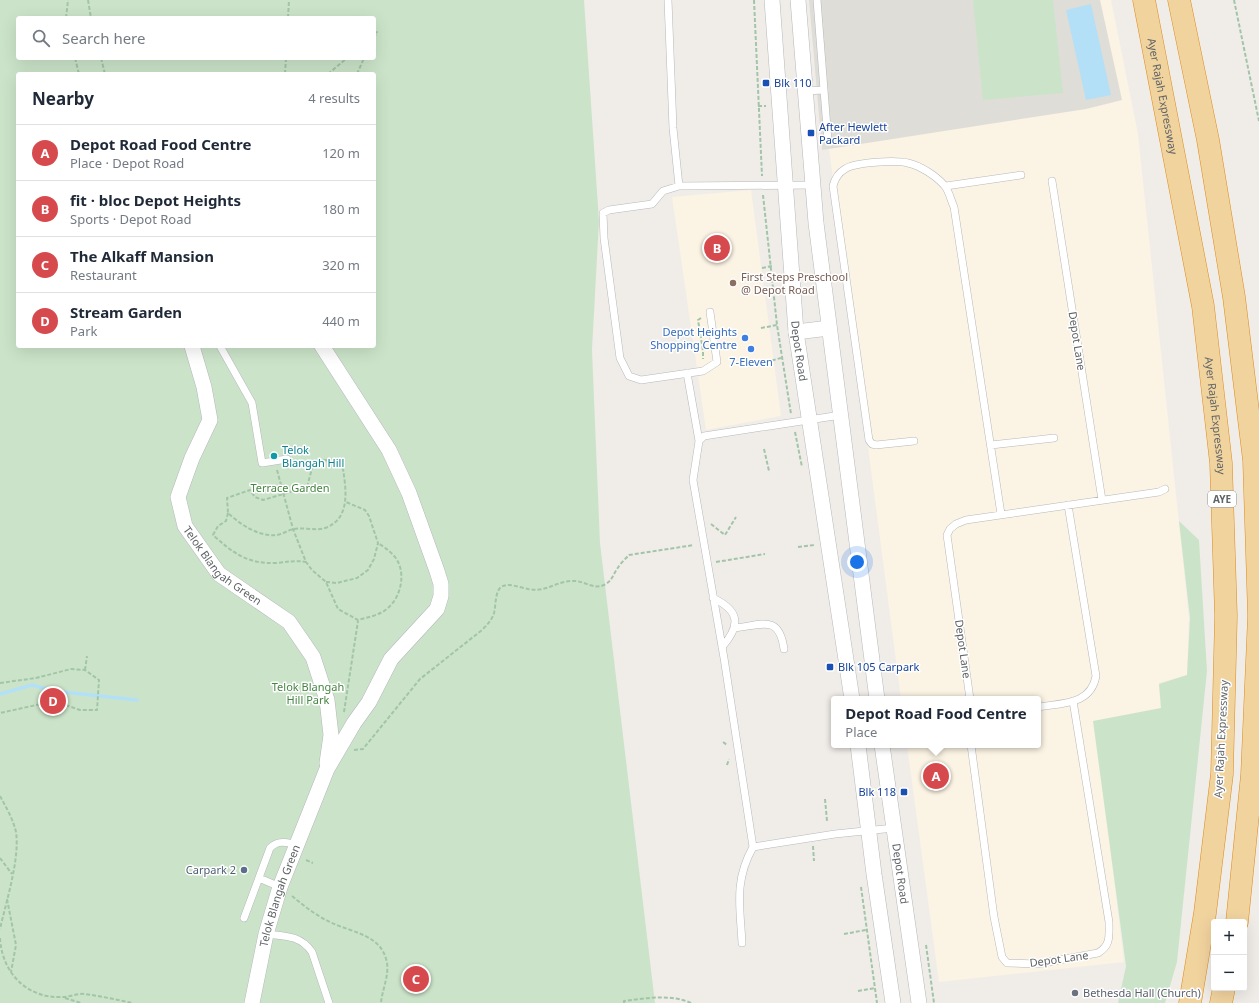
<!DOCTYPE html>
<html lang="en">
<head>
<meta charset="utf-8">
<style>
  :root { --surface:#fff; --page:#f2f2f3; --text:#1f2937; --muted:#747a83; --line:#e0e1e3; --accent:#d6494d }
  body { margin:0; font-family:"Noto Sans",sans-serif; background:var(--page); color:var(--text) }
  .controls { position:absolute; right:12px; bottom:12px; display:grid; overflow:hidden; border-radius:4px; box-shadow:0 4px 16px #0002 }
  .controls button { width:36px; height:36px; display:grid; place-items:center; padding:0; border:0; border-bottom:1px solid var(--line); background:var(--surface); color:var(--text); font:20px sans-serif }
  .you { position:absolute; left:857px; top:562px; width:14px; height:14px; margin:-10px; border:3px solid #fff; border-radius:50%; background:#1a73e8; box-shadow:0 0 0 6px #1a73e833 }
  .badge { display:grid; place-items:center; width:26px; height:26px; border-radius:50%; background:var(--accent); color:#fff; font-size:13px; font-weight:700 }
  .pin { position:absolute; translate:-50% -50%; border:2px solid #fff; box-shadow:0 1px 4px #0006 }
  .popup { position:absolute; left:831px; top:696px; width:210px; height:52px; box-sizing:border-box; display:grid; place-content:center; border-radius:4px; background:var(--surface); filter:drop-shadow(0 1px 3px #0005); font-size:13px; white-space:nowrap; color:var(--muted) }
  .popup b { font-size:15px; color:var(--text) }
  .popup::after { content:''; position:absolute; left:50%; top:100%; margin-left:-8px; border:8px solid transparent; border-top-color:var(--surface) }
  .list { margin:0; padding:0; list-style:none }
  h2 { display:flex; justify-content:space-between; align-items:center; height:52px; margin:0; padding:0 16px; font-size:17px }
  h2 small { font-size:13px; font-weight:400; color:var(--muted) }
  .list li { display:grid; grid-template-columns:26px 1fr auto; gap:12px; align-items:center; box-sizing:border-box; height:56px; padding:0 16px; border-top:1px solid var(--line) }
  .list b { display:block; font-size:15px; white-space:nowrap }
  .list p { margin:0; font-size:13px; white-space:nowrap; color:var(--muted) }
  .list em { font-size:13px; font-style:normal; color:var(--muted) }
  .icon { flex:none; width:22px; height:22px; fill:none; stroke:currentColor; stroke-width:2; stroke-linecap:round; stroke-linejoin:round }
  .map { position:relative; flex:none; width:1259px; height:1003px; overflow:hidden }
  .search { position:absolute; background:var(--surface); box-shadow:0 4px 16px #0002; left:16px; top:16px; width:360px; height:44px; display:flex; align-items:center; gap:10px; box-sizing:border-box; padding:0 14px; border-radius:4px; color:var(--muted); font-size:15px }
  .panel { position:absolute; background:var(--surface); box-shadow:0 4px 16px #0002; left:16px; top:72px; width:360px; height:276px; border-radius:4px }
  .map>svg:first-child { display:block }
  .commercial { fill:#fbf3e3 }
  .education { fill:#dfddd7 }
  .green { fill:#cbe4c9; fill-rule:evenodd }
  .water { fill:#b3e0f6 }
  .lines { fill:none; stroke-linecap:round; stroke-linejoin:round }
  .stream { stroke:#b3e0f6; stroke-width:3.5 }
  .service-casing { stroke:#b5b8bb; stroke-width:8 }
  .minor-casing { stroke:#b5b8bb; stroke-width:16 }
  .motorway-casing { stroke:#dd8c1c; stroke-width:23 }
  .path { stroke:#a2c4a8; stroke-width:2; stroke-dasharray:4 2; stroke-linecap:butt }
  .service { stroke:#fff; stroke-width:7 }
  .minor { stroke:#fff; stroke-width:15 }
  .motorway { stroke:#f1d39e; stroke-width:22 }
  .transit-dot { fill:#1a4fb4; stroke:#fff; stroke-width:1.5 }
  .education-dot { fill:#8d6e63; stroke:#fff; stroke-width:1.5 }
  .shop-dot { fill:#3f7fe0; stroke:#fff; stroke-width:1.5 }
  .culture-dot { fill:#0f9aa8; stroke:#fff; stroke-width:1.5 }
  .service-dot { fill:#5c6f8a; stroke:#fff; stroke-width:1.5 }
  .worship-dot { fill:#6b7280; stroke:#fff; stroke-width:1.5 }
  .labels { text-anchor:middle; stroke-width:3; stroke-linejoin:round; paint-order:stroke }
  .shield { fill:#fff; stroke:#909295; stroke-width:1 }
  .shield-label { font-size:10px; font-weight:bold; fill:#606467 }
  .transit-label { font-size:11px; fill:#164399; stroke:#fff; text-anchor:start }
  .street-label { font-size:11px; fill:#606467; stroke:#fff }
  .education-label { font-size:11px; fill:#785e54; stroke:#fff; text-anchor:start }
  .shop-label { font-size:11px; fill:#366cbe; stroke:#fff; text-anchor:end }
  .culture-label { font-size:11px; fill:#0d838f; stroke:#fff; text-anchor:start }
  .park-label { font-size:11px; fill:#458441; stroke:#fff }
  .service-label { font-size:11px; fill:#4e5e75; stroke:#fff; text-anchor:end }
  .worship-label { font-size:11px; fill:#5b616d; stroke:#fff; text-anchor:start }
</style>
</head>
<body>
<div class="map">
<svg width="1259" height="1003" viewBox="0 0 1259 1003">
  <rect width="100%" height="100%" fill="#f0ede9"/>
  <path class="commercial" d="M812 0H1111L1138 134 1189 618 1187 675 1159 683 1161 709 1095 721 1124 962 939 982 907 745H1038V699H901L817 57Z
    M751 190 781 416 706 430 672 197Z"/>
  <path class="education" d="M809 0H1100L1122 100 1086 109 822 150Z"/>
  <path class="green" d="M0 0H584L599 221 592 350 600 543 655 1003H0ZM18 18H374V58H18ZM18 74H374V346H18Z
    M973 0H1053L1063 93 983 100Z
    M1179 521 1199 540 1207 671 1177 962 1165 1003H1118L1126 966 1093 721 1161 708 1159 684 1187 675 1190 618Z"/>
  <path class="water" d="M1091 4 1111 95 1086 100 1066 10Z"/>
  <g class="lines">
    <path class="stream" d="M0 694 32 685 54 691 137 700"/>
    <defs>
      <path id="service" d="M668 0 673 128 679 186
        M824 90 828 141
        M805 91 824 90 817 0
        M1052 181 1102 500
        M946 186 1021 175
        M710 312 717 362 703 371 641 380 629 376 620 358 604 238 603 213 609 210 652 204 663 191 679 186 813 185
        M220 346 252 403 262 463 287 459
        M687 373 699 441 693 480 724 658 753 847C734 881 740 906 742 943
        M699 441 704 436 841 415
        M914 441 876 445 872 444 869 440 833 186C835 178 838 173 845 169 855 162 896 160 908 163 921 166 936 176 944 185 949 190 951 201 954 207L1001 514
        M991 445 1054 438
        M713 598C740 611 741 625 722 647
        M735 628C762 625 779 614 784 649
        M970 699 947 535 950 529 956 524 966 520 1159 492 1165 489
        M1038 707C1062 703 1091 705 1096 676L1068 505
        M971 745 994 917 1002 957 1007 963 1037 964 1098 953C1111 945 1109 936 1109 922L1073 701
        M753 847 835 834 894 828
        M259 878 280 887
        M244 918 270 848C278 840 286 842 296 845
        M266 934C285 936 300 935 312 952L329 1003"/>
      <g id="minor">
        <path id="s1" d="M772 0 796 332 852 699"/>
        <path d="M798 0 816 223 877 699"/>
        <path d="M796 332 829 328"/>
        <path id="s2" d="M192 346 204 387 210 420 192 458 178 497 185 526 219 574 289 622 313 657 327 700 331 735 327 763"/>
        <path d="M858 745 874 874 893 1003"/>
        <path id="s3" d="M882 745 919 1003"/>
        <path id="s4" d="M252 1003 266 934 280 887 327 769 354 723 369 702 391 659 437 609 441 596V584L437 571 409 493 389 450 322 346"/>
      </g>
      <g id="motorway">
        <path id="s5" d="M1144 0 1203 306 1221 463 1226 616 1222 774 1205 913 1190 1003"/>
        <path d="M1179 0 1208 140 1234 297 1254 460 1259 616 1252 775 1237 922"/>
        <path d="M1221 1003 1224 988"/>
      </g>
    </defs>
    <use href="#service" class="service-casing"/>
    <use href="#minor" class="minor-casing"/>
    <use href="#motorway" class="motorway-casing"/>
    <path class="path" d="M88 0 91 18
      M754 0 762 176
      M1234 0 1259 121
      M66 18 68 0
      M288 18 289 0
      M374 34 377 32 374 38
      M75 58 79 74
      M101 58 105 74
      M285 74 286 58
      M328 74 347 58
      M357 74 364 58
      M758 106H766
      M763 195 777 325 791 414
      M762 268 772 266
      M759 292 774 289
      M701 318 698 320 703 351V359
      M761 328 777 325
      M766 362 781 358
      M795 432 802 467
      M764 449 769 471
      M326 460 343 469C346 489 351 519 325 528 316 531 304 527 294 529 288 530 283 534 277 535 258 537 240 524 228 513L227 498 250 490 255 497 263 500 307 487 314 461Z
      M277 470 293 529 306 562 312 570 326 582 338 609 358 620C369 617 381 615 389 607 402 595 406 571 395 557 390 551 384 547 378 543
      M228 513 226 521 218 526 213 535C233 553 247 564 276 563 287 562 295 560 306 562
      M711 524 725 535 736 517
      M798 547 815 545
      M716 562 765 554
      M326 582 337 583 357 578 368 570 374 559 378 543 369 516 365 510 346 502
      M85 670 87 656
      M0 683 36 678 71 669 85 670 99 680 97 710H80L60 703 41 704 0 713
      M344 712 358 621
      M723 742 727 745
      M354 750 363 749 420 679 482 630C487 625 492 620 494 613 496 605 495 592 501 587 508 582 521 588 528 589 546 593 556 581 572 581 584 580 592 590 604 585 612 581 613 575 617 569 620 564 625 559 629 555L694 545
      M727 765 729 759
      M0 796C6 807 13 819 16 832 20 859 6 902 0 929
      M825 799 827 821
      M813 846 814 861
      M0 858 12 874
      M306 860 313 863
      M861 887 877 1003
      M292 896C304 906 317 916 330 922 352 933 382 934 387 963 389 977 382 990 381 1003
      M7 899 16 945 11 972
      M844 934 866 930
      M0 938C2 973 27 999 63 997 70 997 78 993 85 994 101 996 117 1000 133 1003
      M926 945 934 1003
      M858 991 875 988
      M65 998 81 1003
      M624 1003V1001C646 998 671 994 691 1003"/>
    <use href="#service" class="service"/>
    <use href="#minor" class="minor"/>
    <use href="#motorway" class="motorway"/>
  </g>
  <g class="transit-dot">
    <rect x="762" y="79" width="8" height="8" rx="2"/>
    <rect x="807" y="129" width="8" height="8" rx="2"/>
    <rect x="826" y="663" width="8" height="8" rx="2"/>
    <rect x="900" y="788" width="8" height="8" rx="2"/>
  </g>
  <circle class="education-dot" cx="733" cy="283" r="4"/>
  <g class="shop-dot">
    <circle cx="745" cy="338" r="4"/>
    <circle cx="751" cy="349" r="4"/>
  </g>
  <circle class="culture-dot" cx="274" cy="456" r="4"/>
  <circle class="service-dot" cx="244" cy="870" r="4"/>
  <circle class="worship-dot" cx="1075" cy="993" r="4"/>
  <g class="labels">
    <rect class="shield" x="1208" y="491" width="28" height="16" rx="3"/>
    <g class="shield-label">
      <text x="1222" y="503">AYE</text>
    </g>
    <g class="transit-label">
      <text x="774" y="87">Blk 110</text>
      <text x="819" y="131">After Hewlett<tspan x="819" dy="13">Packard</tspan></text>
      <text x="838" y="671">Blk 105 Carpark</text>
      <text x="896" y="796" text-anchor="end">Blk 118</text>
    </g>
    <g class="street-label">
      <text dy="4" stroke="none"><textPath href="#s5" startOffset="98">Ayer Rajah Expressway</textPath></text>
      <text transform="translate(1077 341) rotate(81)" y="4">Depot Lane</text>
      <text dy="4" stroke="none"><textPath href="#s1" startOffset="352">Depot Road</textPath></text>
      <text dy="4" stroke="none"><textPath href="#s5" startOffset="422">Ayer Rajah Expressway</textPath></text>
      <text dy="4" stroke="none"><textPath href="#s2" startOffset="245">Telok Blangah Green</textPath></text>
      <text transform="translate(963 649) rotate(82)" y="4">Depot Lane</text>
      <text transform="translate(1221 739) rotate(-87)" y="4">Ayer Rajah Expressway</text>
      <text dy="4" stroke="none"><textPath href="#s3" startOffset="130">Depot Road</textPath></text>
      <text dy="4" stroke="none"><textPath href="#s4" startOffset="111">Telok Blangah Green</textPath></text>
      <text transform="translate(1059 959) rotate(-8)" y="4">Depot Lane</text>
    </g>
    <g class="education-label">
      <text x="741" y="281">First Steps Preschool<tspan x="741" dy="13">@ Depot Road</tspan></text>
    </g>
    <g class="shop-label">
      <text x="737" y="336">Depot Heights<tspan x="737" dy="13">Shopping Centre</tspan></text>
      <text x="751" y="366" text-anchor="middle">7-Eleven</text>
    </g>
    <g class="culture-label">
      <text x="282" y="454">Telok<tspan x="282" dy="13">Blangah Hill</tspan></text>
    </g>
    <g class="park-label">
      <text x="290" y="492">Terrace Garden</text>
      <text x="308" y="691">Telok Blangah<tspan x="308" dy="13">Hill Park</tspan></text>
    </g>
    <g class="service-label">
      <text x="236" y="874">Carpark 2</text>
    </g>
    <g class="worship-label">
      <text x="1083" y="997">Bethesda Hall (Church)</text>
    </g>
  </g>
</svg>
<div class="controls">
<button>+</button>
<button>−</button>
</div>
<div class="you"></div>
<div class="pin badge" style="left:936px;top:776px">A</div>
<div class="popup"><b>Depot Road Food Centre</b>Place</div>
<div class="pin badge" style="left:717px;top:248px">B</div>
<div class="pin badge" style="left:416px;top:979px">C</div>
<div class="pin badge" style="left:53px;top:701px">D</div>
<div class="search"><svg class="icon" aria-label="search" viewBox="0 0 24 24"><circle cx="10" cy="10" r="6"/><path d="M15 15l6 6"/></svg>Search here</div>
<section class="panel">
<h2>Nearby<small>4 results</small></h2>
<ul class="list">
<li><span class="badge">A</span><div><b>Depot Road Food Centre</b><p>Place · Depot Road</p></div><em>120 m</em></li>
<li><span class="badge">B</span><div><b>fit · bloc Depot Heights</b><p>Sports · Depot Road</p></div><em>180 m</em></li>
<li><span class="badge">C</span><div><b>The Alkaff Mansion</b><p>Restaurant</p></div><em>320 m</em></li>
<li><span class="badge">D</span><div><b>Stream Garden</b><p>Park</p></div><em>440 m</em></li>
</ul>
</section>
</div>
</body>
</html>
